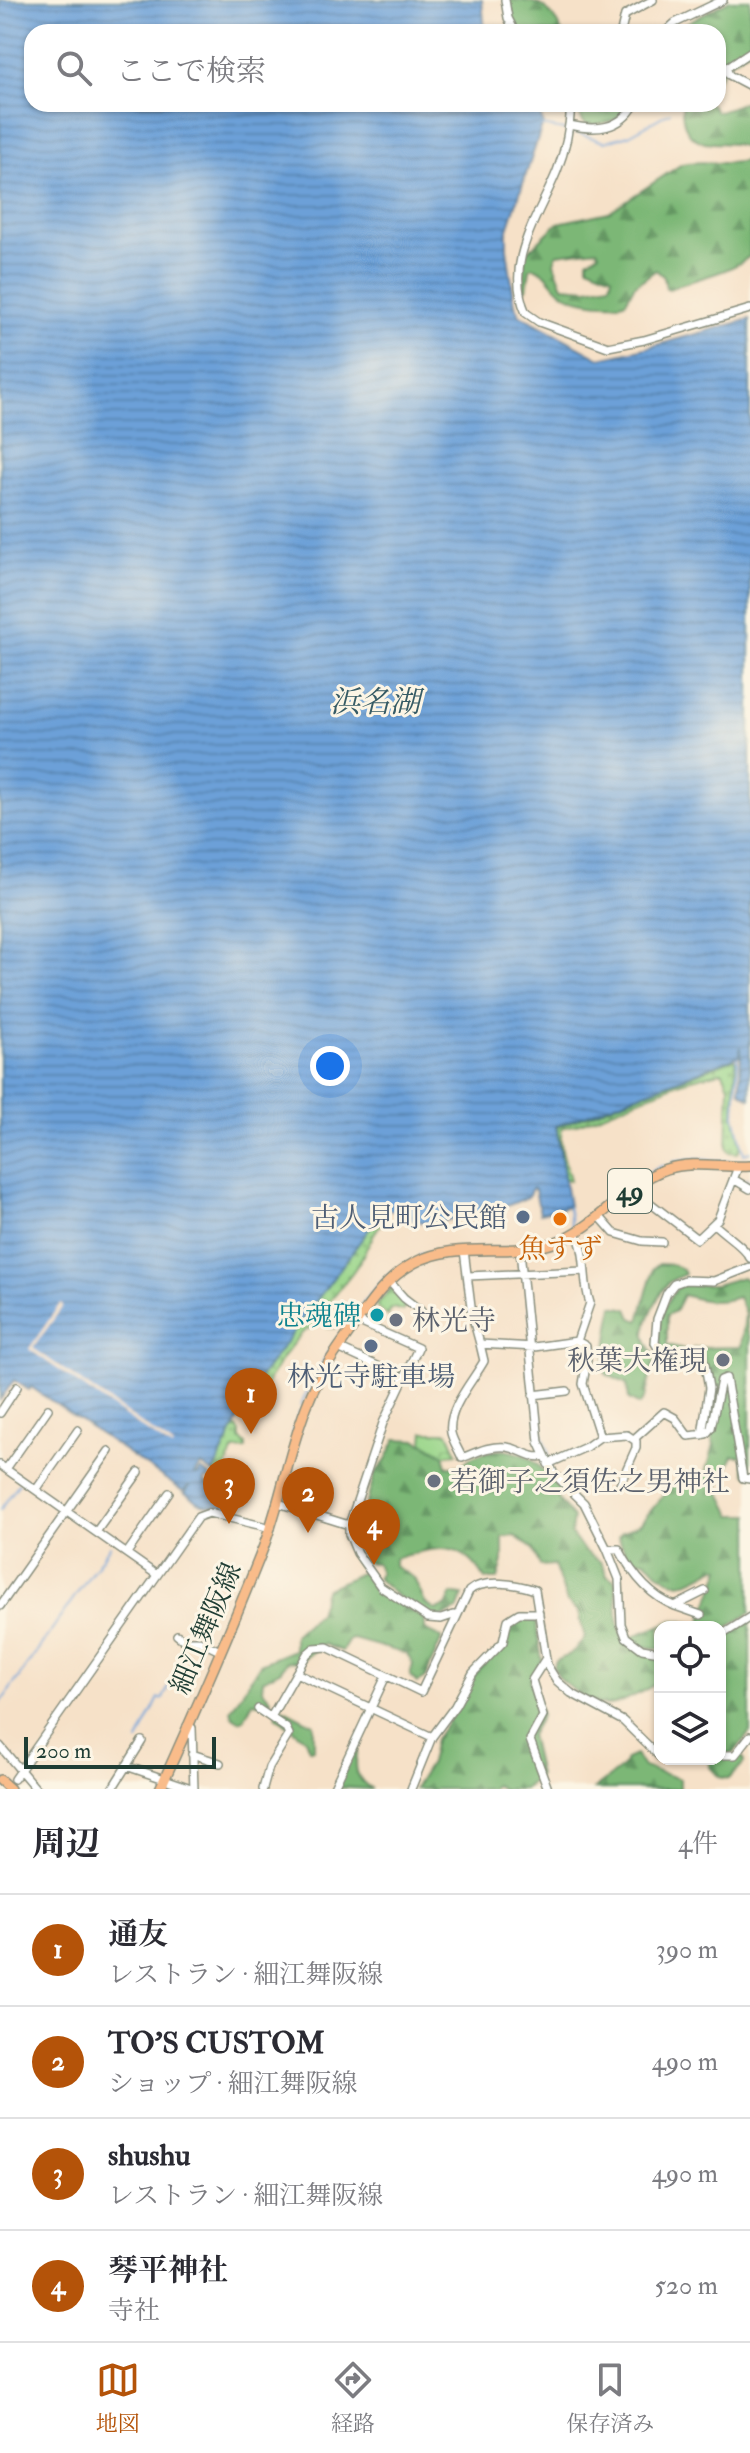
<!DOCTYPE html>
<html lang="ja">
<head>
<meta charset="utf-8">
<style>
  :root { --surface:#fff; --page:#f2f2f3; --text:#2b2b33; --muted:#7c7c81; --line:#e1e1e2; --accent:#b45309 }
  body { margin:0; font-family:"IM FELL Double Pica","Noto Serif JP",serif; background:var(--page); color:var(--text) }
  .controls { position:absolute; right:24px; bottom:24px; display:grid; overflow:hidden; border-radius:16px; box-shadow:0 2px 6px #0004 }
  .controls button { width:72px; height:72px; display:grid; place-items:center; padding:0; border:0; border-bottom:2px solid var(--line); background:var(--surface); color:var(--text); font:40px sans-serif }
  .scale { position:absolute; left:24px; bottom:20px; width:192px; box-sizing:border-box; padding-left:8px; border:4px solid #1f3d34; border-top:0; font-size:22px; line-height:28px; white-space:nowrap; color:#1f3d34; -webkit-text-stroke:6px #fcf5e5; paint-order:stroke }
  .you { position:absolute; left:330px; top:1066px; width:28px; height:28px; margin:-20px; border:6px solid #fff; border-radius:50%; background:#1a73e8; box-shadow:0 0 0 12px #1a73e833 }
  .badge { display:grid; place-items:center; width:52px; height:52px; border-radius:50%; background:var(--accent); color:#fff; font-size:26px; font-weight:700 }
  .pin { position:absolute; translate:-50% -66px; filter:drop-shadow(0 2px 4px #0008) }
  .pin::after { content:''; position:absolute; top:42px; width:28px; height:24px; background:inherit; clip-path:polygon(0 0,100% 0,50% 100%) }
  .list { margin:0; padding:0; list-style:none }
  h2 { display:flex; justify-content:space-between; align-items:center; height:104px; margin:0; padding:0 32px; font-size:34px }
  h2 small { font-size:26px; font-weight:400; color:var(--muted) }
  .list li { display:grid; grid-template-columns:52px 1fr auto; gap:24px; align-items:center; box-sizing:border-box; height:112px; padding:0 32px; border-top:2px solid var(--line) }
  .list b { display:block; font-size:30px; white-space:nowrap }
  .list p { margin:0; font-size:26px; white-space:nowrap; color:var(--muted) }
  .list em { font-size:26px; font-style:normal; color:var(--muted) }
  .icon { flex:none; width:44px; height:44px; fill:none; stroke:currentColor; stroke-width:2; stroke-linecap:round; stroke-linejoin:round }
  .map { position:relative; flex:none; width:750px; height:1789px; overflow:hidden }
  .search { position:absolute; background:var(--surface); box-shadow:0 2px 6px #0004; left:24px; right:24px; top:24px; height:88px; display:flex; align-items:center; gap:20px; box-sizing:border-box; padding:0 28px; border-radius:24px; color:var(--muted); font-size:30px }
  .sheet { height:552px; background:var(--surface) }
  nav { display:flex; justify-content:space-around; align-items:center; box-sizing:border-box; height:112px; border-top:2px solid var(--line); background:var(--surface); font-size:22px; color:var(--muted) }
  nav a { display:grid; justify-items:center; gap:4px }
  nav .on { color:var(--accent) }
  .map>svg:first-child { display:block }
  .grass { fill:url(#grass-dots); stroke:#5c8a5f; stroke-width:2 }
  .forest { fill:url(#forest-firs); stroke:#4d7a55; stroke-width:2; fill-rule:evenodd }
  .cemetery { fill:url(#cemetery-stones); stroke:#5c8a5f; stroke-width:2 }
  .park { fill:url(#park-crowns); stroke:#5c8a5f; stroke-width:2 }
  .water { fill:url(#water-rules); stroke:#466e86; stroke-width:2 }
  .pier { fill:#f6e1c8 }
  .lines { fill:none; stroke-linecap:round; stroke-linejoin:round }
  .stream { stroke:#6ca0d8; stroke-width:2 }
  .minor-casing { stroke:#8a8f7e; stroke-width:10 }
  .major-casing { stroke:#8a8f7e; stroke-width:12 }
  .minor { stroke:#fff; stroke-width:7 }
  .major { stroke:#f9bc8a; stroke-width:9 }
  .service-dot { fill:#5c6f8a; stroke:#fcf5e5; stroke-width:3 }
  .food-dot { fill:#e8710a; stroke:#fcf5e5; stroke-width:3 }
  .culture-dot { fill:#0f9aa8; stroke:#fcf5e5; stroke-width:3 }
  .worship-dot { fill:#6b7280; stroke:#fcf5e5; stroke-width:3 }
  .labels { text-anchor:middle; stroke-width:6; stroke-linejoin:round; paint-order:stroke }
  .shield { fill:#fcf5e5; stroke:#617469; stroke-width:2 }
  .shield-label { font-size:26px; font-weight:bold; fill:#1f3d34 }
  .service-label { font-size:28px; fill:#4e5e75; stroke:#fcf5e5; text-anchor:end }
  .food-label { font-size:28px; fill:#c56008; stroke:#fcf5e5 }
  .culture-label { font-size:28px; fill:#0d838f; stroke:#fcf5e5; text-anchor:end }
  .worship-label { font-size:28px; fill:#5b616d; stroke:#fcf5e5; text-anchor:start }
  .street-label { font-size:28px; fill:#1f3d34; stroke:#fcf5e5 }
  .water-label { font-size:30px; font-style:italic; fill:#365b65; stroke:#fcf5e5 }
</style>
</head>
<body>
<div class="map">
<svg width="750" height="1789" viewBox="0 0 750 1789">
  <defs>
    <pattern id="grass-dots" width="8" height="8" patternUnits="userSpaceOnUse" patternTransform="scale(2)"><rect width="8" height="8" fill="#9ad68a"/><path d="M2 2h.1M6 6h.1" fill="none" stroke="#7daf72" stroke-width="1.8" stroke-linecap="round"/></pattern>
    <pattern id="forest-firs" width="22" height="20" patternUnits="userSpaceOnUse" patternTransform="scale(2)"><rect width="22" height="20" fill="#7bb776"/><path d="M5 1l3.5 6h-7zM16 11l3.5 6h-7z" fill="#649662"/></pattern>
    <pattern id="cemetery-stones" width="16" height="16" patternUnits="userSpaceOnUse" patternTransform="scale(2)"><rect width="16" height="16" fill="#9ad68a"/><path d="M2 7V4a2 2 0 0 1 4 0v3zM10 15v-3a2 2 0 0 1 4 0v3z" fill="#7daf72"/></pattern>
    <pattern id="park-crowns" width="20" height="18" patternUnits="userSpaceOnUse" patternTransform="scale(2)"><rect width="20" height="18" fill="#9ad68a"/><path d="M2 6a3 3 0 1 1 6 0M12 15a3 3 0 1 1 6 0" fill="none" stroke="#7daf72"/></pattern>
    <pattern id="water-rules" width="6" height="5" patternUnits="userSpaceOnUse" patternTransform="scale(2)"><rect width="6" height="5" fill="#6ca0d8"/><path d="M0 2.5h6" fill="none" stroke="#5884b0"/></pattern>
  </defs>
  <rect width="100%" height="100%" fill="#fcf5e5"/>
  <filter id="ink" filterUnits="userSpaceOnUse"><feTurbulence type="fractalNoise" baseFrequency=".0125" numOctaves="2"/><feDisplacementMap in="SourceGraphic" scale="16" xChannelSelector="R" yChannelSelector="G"/><feConvolveMatrix kernelMatrix="1 2 1 2 8 2 1 2 1" color-interpolation-filters="sRGB"/></filter>
  <filter id="wash" filterUnits="userSpaceOnUse"><feTurbulence type="fractalNoise" baseFrequency=".006" numOctaves="4" result="noise"/><feDisplacementMap in="SourceGraphic" scale="32" xChannelSelector="R" yChannelSelector="G"/><feGaussianBlur stdDeviation="1.8" result="paint"/><feColorMatrix in="noise" values="0 0 0 0 0 0 0 0 0 0 0 0 0 0 0 0 0 1.4 0 .05"/><feComposite in="paint" operator="in"/></filter>
  <g filter="url(#wash)">
    <rect width="100%" height="100%" fill="#f6e1c8"/>
    <path class="grass" d="M734 1059 736 1060 734 1114 741 1145 738 1153 729 1152 727 1147 729 1086 723 1072H719L681 1082 583 1122 562 1128C558 1146 566 1163 570 1180L564 1179 557 1127Z
      M384 1209 387 1214C375 1230 368 1247 358 1264 349 1279 335 1291 327 1306L335 1328H328L322 1320C316 1328 308 1327 302 1333 279 1357 264 1390 248 1418L240 1420 255 1384Z
      M237 1428 240 1432V1439L246 1444V1449L234 1450 222 1476 215 1477 214 1472 233 1430Z"/>
    <path class="forest" d="M507 0C537 0 548 3 562 32H518L512 23Z
      M730 0H750V49L727 64 718 78V32H669Z
      M750 99V256C730 273 695 278 669 289L666 288 664 277 656 270 634 286 626 301 620 303C601 304 578 302 562 292 550 283 548 271 533 267L530 269 527 289 524 290V255L558 223 609 212 682 164C703 159 726 167 746 160L749 150C728 133 681 162 682 104H711L715 111 720 112ZM597 249 599 253 588 260V266L612 276 610 284 588 288 563 286 554 263 557 254Z
      M574 104H632C621 121 607 123 588 125L583 121Z
      M659 1264C668 1264 682 1265 685 1274 679 1277 673 1279 668 1283 660 1292 644 1323 645 1335 646 1344 652 1349 655 1357L645 1397 640 1405 629 1399 627 1384 606 1374 604 1368 613 1306 628 1309 632 1318 639 1321 653 1269Z
      M742 1277 747 1281V1330L750 1338V1476L746 1474 742 1456H733L718 1487 732 1515H750V1613L720 1632V1627H660V1649L643 1646 633 1640 634 1636 674 1620 698 1624 701 1622 721 1568 717 1567C679 1588 677 1590 645 1560L629 1559 618 1537 622 1532 640 1524 672 1485 698 1481 705 1477 714 1445 707 1426 711 1381 703 1355 694 1348 741 1347 745 1315 738 1297C718 1304 703 1301 683 1295L675 1311 667 1315V1345L684 1349 681 1353C642 1359 663 1297 681 1285H715Z
      M396 1439 417 1440 444 1455 447 1466H462C467 1458 475 1456 483 1453 501 1447 524 1451 538 1465 546 1473 551 1481 560 1489L558 1499 573 1518 571 1534 584 1551 601 1562 607 1575 615 1580C621 1620 608 1650 660 1655V1682C647 1688 621 1705 608 1705 590 1706 559 1682 553 1666L556 1661 571 1654 585 1638 578 1612 567 1602 554 1565 540 1566 533 1549 515 1536 503 1537V1561L498 1579H485C461 1537 432 1548 394 1559V1566L414 1578 425 1603 435 1610 446 1607 452 1594 463 1595 457 1610C451 1613 445 1617 439 1617 422 1618 388 1590 377 1578L380 1573 376 1563 365 1562 351 1532 364 1513 375 1473 385 1462Z
      M360 1573H365L379 1589 425 1620V1630L442 1638 425 1678 417 1683 410 1676 413 1664 407 1654 353 1639 349 1640 342 1651 323 1644 300 1662 287 1661 281 1670 263 1680 262 1689 271 1699 267 1705 253 1702 244 1719 239 1721 233 1717 231 1710 260 1664 294 1650V1635L318 1613 325 1590Z
      M524 1616 536 1622 542 1660 530 1680 541 1716 530 1735 539 1775 524 1789H503L495 1785 490 1789H414L430 1763 435 1739 457 1708 475 1674 502 1647 512 1621Z
      M750 1621V1732L734 1753H720V1640Z
      M282 1708 314 1724V1749H309L305 1739 276 1716Z
      M354 1748 358 1749C354 1767 355 1779 372 1789L337 1787Z
      M635 1755 643 1767 680 1779V1789H594L623 1767 626 1759Z
      M743 1757 744 1763 729 1779 719 1777 709 1766 711 1759Z"/>
    <path class="cemetery" d="M392 1287 407 1303 403 1311 394 1308 390 1310 388 1316 376 1306Z"/>
    <path class="park" d="M424 1432H448L457 1453 445 1455 423 1442Z"/>
    <path class="water" d="M0 0H482L485 32H32V104H536L543 123 507 232V249L515 305 520 315 600 358 646 348 750 319V1098L740 1091 741 1047 739 1056 556 1126 569 1206 540 1213 535 1190 532 1188 528 1197 507 1206 435 1223 414 1221 395 1211 384 1209 255 1384 213 1473 201 1465 195 1474 197 1475 201 1470 210 1476 209 1479H205V1484L242 1490 239 1506 233 1505 232 1510 202 1504 185 1493 190 1485 183 1491 31 1387 29 1390 14 1380 0 1400Z"/>
    <path class="pier" d="M60 1304 63 1306 33 1348 173 1446 172 1449 29 1349Z"/>
    <g class="lines">
      <path class="stream" d="M541 126 564 130
        M572 131 604 142 629 135 670 112
        M738 1057 735 1115 744 1154 750 1152
        M673 1162 693 1159 729 1161
        M642 1176 664 1165
        M746 1179 750 1183
        M568 1207 572 1229 575 1228
        M419 1255 422 1254
        M527 1280 529 1304
        M530 1308 532 1331
        M301 1406C316 1367 358 1302 390 1274
        M541 1429 549 1455
        M293 1433 299 1412
        M0 1510 19 1483
        M0 1704 110 1546
        M138 1741 159 1698 162 1700 182 1663"/>
    </g>
  </g>
  <g filter="url(#ink)">
    <g class="lines">
      <defs>
        <path id="minor" d="M505 0 508 18 515 32
          M621 32 625 15 653 0
          M665 32 675 23 723 0
          M750 52 726 68 729 75 750 86
          M571 104C570 126 565 151 557 171 539 216 503 262 526 313L539 322 608 347 644 340 750 309
          M569 125C596 131 620 130 635 104
          M735 1180 750 1189
          M632 1189 697 1239 718 1219 738 1167
          M600 1217 614 1233 642 1241 662 1242
          M714 1224C725 1235 744 1246 750 1258
          M576 1233C588 1254 582 1281 590 1303L577 1341
          M464 1250 472 1315 480 1344 534 1347 577 1341 586 1346 587 1360 583 1384 600 1437 586 1447 548 1464
          M520 1250 539 1442 554 1474 584 1503 607 1549 619 1579 621 1624 626 1637 642 1649 660 1652
          M468 1276 584 1271
          M389 1281 404 1298 421 1311
          M357 1321 418 1348 383 1423 349 1525V1534L357 1553 381 1587 428 1618 441 1619 453 1615 457 1616
          M480 1344 484 1361C473 1381 447 1409 451 1433 453 1442 459 1450 462 1458 477 1452 491 1445 507 1447 521 1449 531 1460 545 1456
          M338 1348 404 1378
          M533 1395 567 1391
          M0 1413 17 1387
          M702 1435 709 1388 705 1365 701 1358 694 1355 671 1358 661 1353 655 1343 657 1319 667 1293 674 1284 685 1280 714 1281 750 1267
          M600 1437 627 1435 636 1441V1448L620 1484
          M635 1438 664 1412 675 1418 688 1436 706 1434 711 1428 721 1380 726 1378 743 1478 750 1479
          M0 1465 157 1575
          M6 1469 48 1409
          M36 1490 78 1430
          M278 1503 349 1525
          M96 1532 139 1472
          M607 1549H619C632 1574 649 1596 675 1606L705 1591
          M127 1553 169 1493
          M0 1606 109 1451
          M675 1606 701 1615
          M177 1635 185 1641H199L220 1651
          M720 1636 750 1617
          M546 1658 532 1680 543 1716 530 1740 548 1789
          M296 1673 432 1737
          M258 1709 286 1728 289 1734 269 1767 263 1789
          M271 1717 307 1654 314 1648 327 1647 421 1692 469 1591C484 1578 518 1584 535 1590L547 1665 557 1681 571 1693 623 1721 660 1757
          M187 1726 192 1728 194 1789
          M0 1746 36 1789
          M192 1754 220 1763
          M720 1755H735L750 1736
          M666 1759H679
          M126 1766 194 1789
          M14 1779 198 1517 209 1513 271 1528
          M112 1789 142 1741
          M333 1789 386 1676
          M411 1789 432 1737 455 1706 473 1673 503 1642 508 1620 519 1613H539"/>
        <path id="major" d="M0 1780 10 1789
          M160 1789C195 1712 229 1634 260 1556 281 1505 288 1450 309 1400 320 1372 339 1348 356 1323 372 1300 388 1277 414 1263 459 1239 509 1259 556 1242 599 1227 624 1184 666 1169 694 1160 722 1168 750 1166"/>
      </defs>
      <use href="#minor" class="minor-casing"/>
      <use href="#major" class="major-casing"/>
      <use href="#minor" class="minor"/>
      <use href="#major" class="major"/>
    </g>
  </g>
  <g class="service-dot">
    <circle cx="523" cy="1217" r="8"/>
    <circle cx="371" cy="1346" r="8"/>
  </g>
  <circle class="food-dot" cx="560" cy="1219" r="8"/>
  <circle class="culture-dot" cx="377" cy="1315" r="8"/>
  <g class="worship-dot">
    <circle cx="396" cy="1320" r="8"/>
    <circle cx="723" cy="1360" r="8"/>
    <circle cx="434" cy="1481" r="8"/>
  </g>
  <g class="labels">
    <rect class="shield" x="608" y="1169" width="44" height="44" rx="6"/>
    <g class="shield-label">
      <text x="630" y="1200">49</text>
    </g>
    <g class="service-label">
      <text x="507" y="1227">古人見町公民館</text>
      <text x="371" y="1386" text-anchor="middle">林光寺駐車場</text>
    </g>
    <g class="food-label">
      <text x="560" y="1258">魚すず</text>
    </g>
    <g class="culture-label">
      <text x="361" y="1325">忠魂碑</text>
    </g>
    <g class="worship-label">
      <text x="412" y="1330">林光寺</text>
      <text x="707" y="1370" text-anchor="end">秋葉大権現</text>
      <text x="450" y="1491">若御子之須佐之男神社</text>
    </g>
    <g class="street-label">
      <text transform="translate(205 1628) rotate(-67)" y="10">細江舞阪線</text>
    </g>
    <g class="water-label">
      <text x="375" y="712">浜名湖</text>
    </g>
  </g>
</svg>
<div class="controls">
<button><svg class="icon" aria-label="locate" viewBox="0 0 24 24"><circle cx="12" cy="12" r="6"/><path d="M12 2v4M12 18v4M2 12h4M18 12h4"/></svg></button>
<button><svg class="icon" aria-label="layers" viewBox="0 0 24 24"><path d="M12 4l9 5-9 5-9-5zM3 14l9 5 9-5"/></svg></button>
</div>
<div class="scale">200 m</div>
<div class="you"></div>
<div class="pin badge" style="left:251px;top:1434px">1</div>
<div class="pin badge" style="left:308px;top:1533px">2</div>
<div class="pin badge" style="left:229px;top:1524px">3</div>
<div class="pin badge" style="left:374px;top:1565px">4</div>
<div class="search"><svg class="icon" aria-label="search" viewBox="0 0 24 24"><circle cx="10" cy="10" r="6"/><path d="M15 15l6 6"/></svg>ここで検索</div>
</div>
<section class="sheet">
<h2>周辺<small>4件</small></h2>
<ul class="list">
<li><span class="badge">1</span><div><b>通友</b><p>レストラン · 細江舞阪線</p></div><em>390 m</em></li>
<li><span class="badge">2</span><div><b>TO'S CUSTOM</b><p>ショップ · 細江舞阪線</p></div><em>490 m</em></li>
<li><span class="badge">3</span><div><b>shushu</b><p>レストラン · 細江舞阪線</p></div><em>490 m</em></li>
<li><span class="badge">4</span><div><b>琴平神社</b><p>寺社</p></div><em>520 m</em></li>
</ul>
</section>
<nav>
<a class="on"><svg class="icon" aria-label="map" viewBox="0 0 24 24"><path d="M3 6l6-2 6 2 6-2v14l-6 2-6-2-6 2zM9 4v14M15 6v14"/></svg>地図</a>
<a><svg class="icon" aria-label="directions" viewBox="0 0 24 24"><path d="M12 3l9 9-9 9-9-9zM9 14v-3h6M13 9l2 2-2 2"/></svg>経路</a>
<a><svg class="icon" aria-label="saved" viewBox="0 0 24 24"><path d="M7 4h10v16l-5-4-5 4z"/></svg>保存済み</a>
</nav>
</body>
</html>
